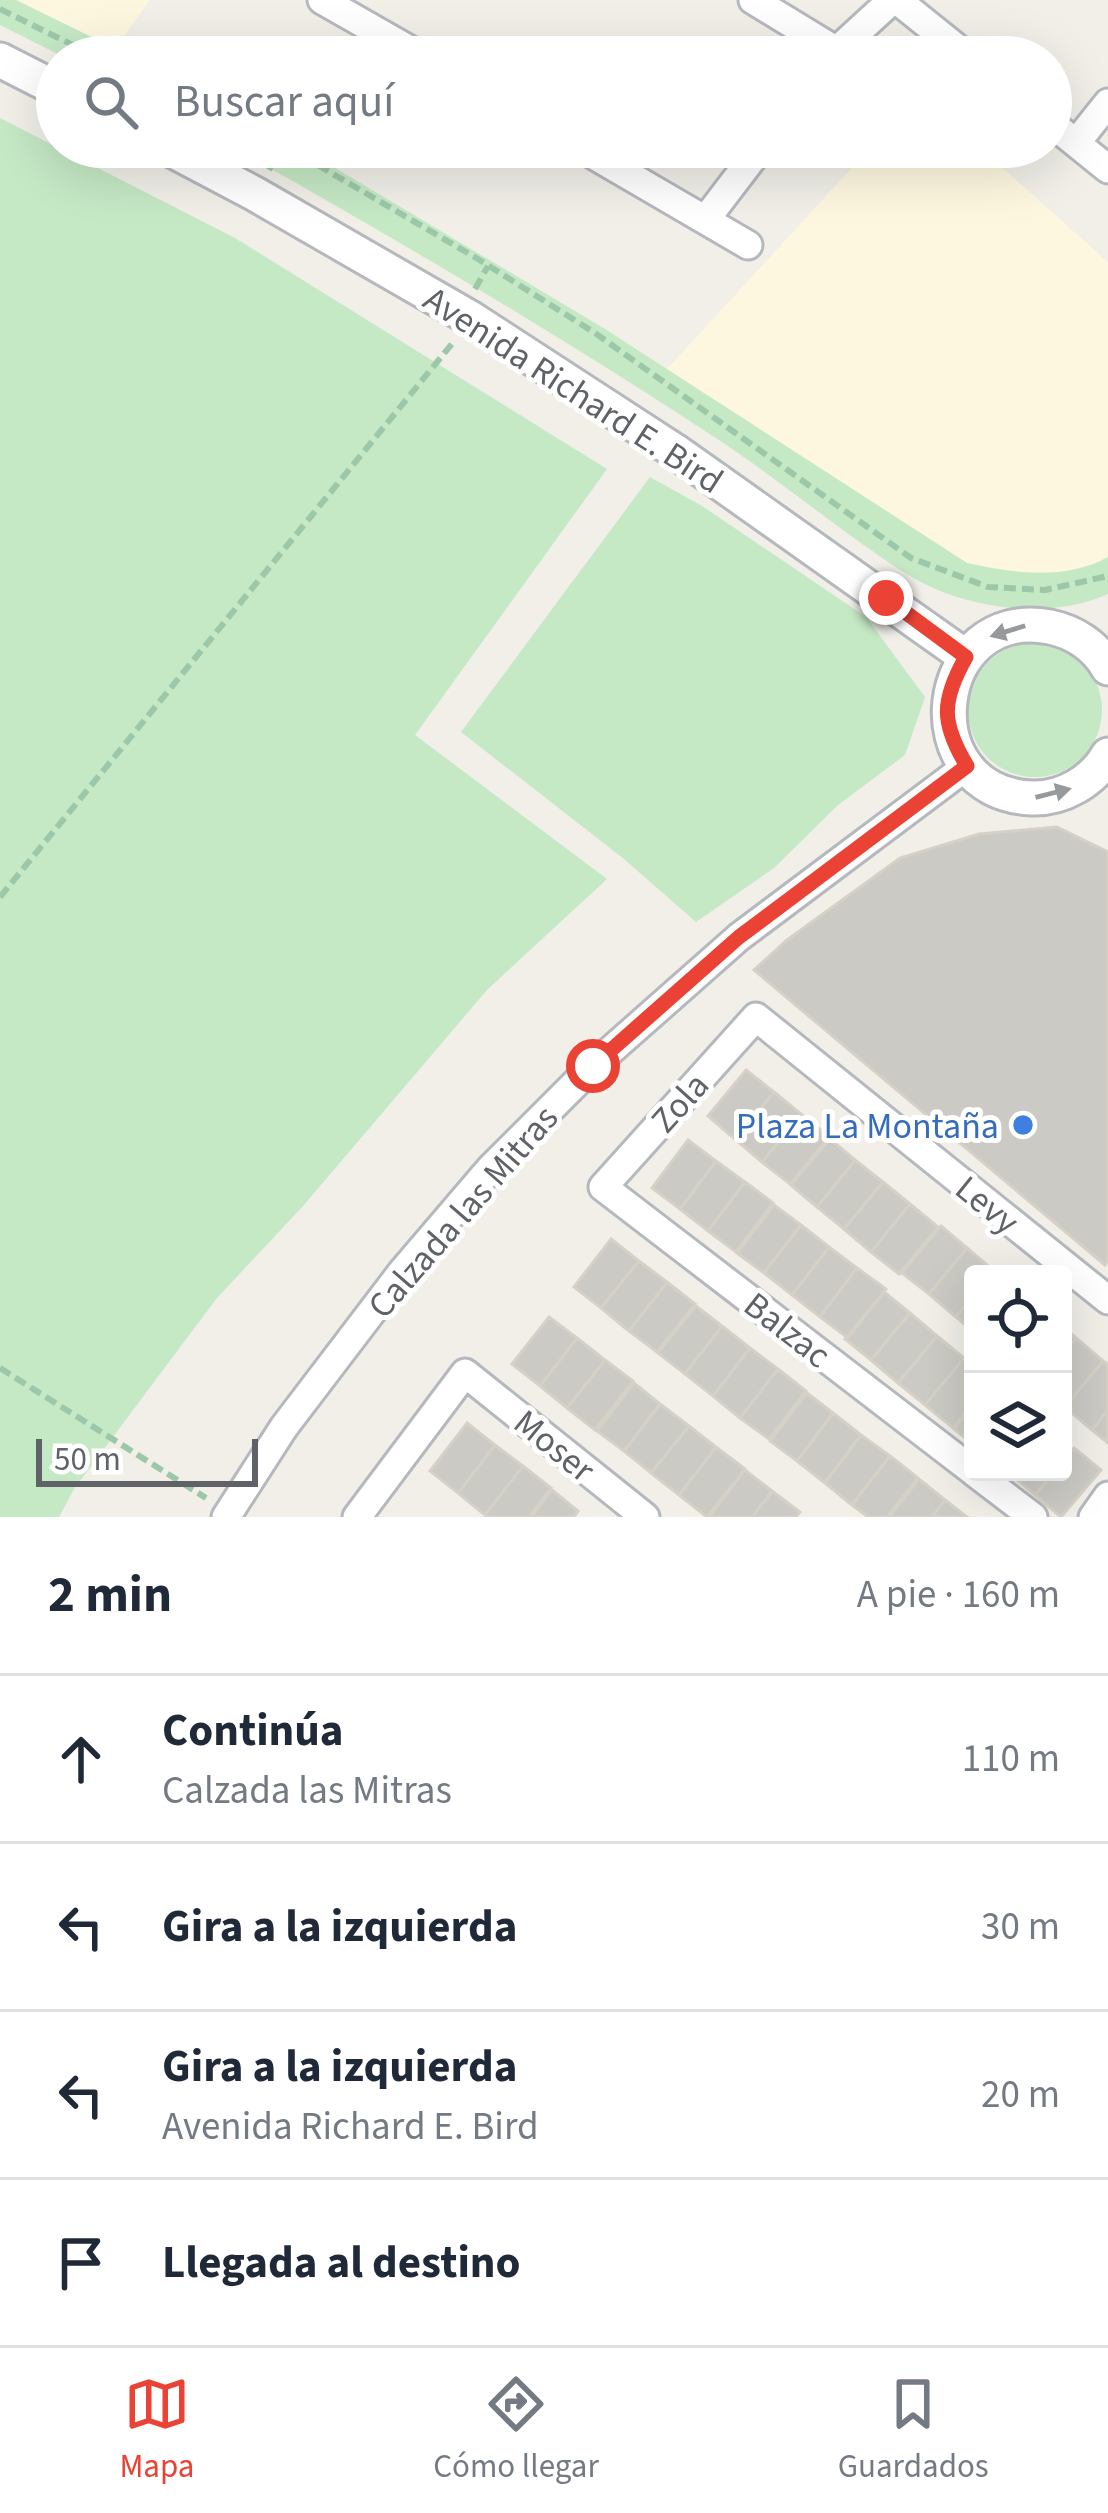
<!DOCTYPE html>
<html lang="es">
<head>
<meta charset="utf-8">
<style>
  :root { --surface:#fff; --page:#f6f6f7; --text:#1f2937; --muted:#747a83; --line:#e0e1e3; --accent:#ea4335 }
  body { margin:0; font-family:"Source Sans 3",sans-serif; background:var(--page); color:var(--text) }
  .controls { position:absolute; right:36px; bottom:36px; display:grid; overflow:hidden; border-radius:12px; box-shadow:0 12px 48px #0002 }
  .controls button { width:108px; height:108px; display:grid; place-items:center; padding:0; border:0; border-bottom:3px solid var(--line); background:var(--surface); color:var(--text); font:60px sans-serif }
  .scale { position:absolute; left:36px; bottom:30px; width:222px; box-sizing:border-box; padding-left:12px; border:6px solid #5f6368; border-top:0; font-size:33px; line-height:42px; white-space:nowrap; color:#5f6368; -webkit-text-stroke:9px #fff; paint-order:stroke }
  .stop { position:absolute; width:36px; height:36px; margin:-27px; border:9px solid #ea4335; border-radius:50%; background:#fff }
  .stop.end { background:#ea4335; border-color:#fff; box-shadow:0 3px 12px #0008 }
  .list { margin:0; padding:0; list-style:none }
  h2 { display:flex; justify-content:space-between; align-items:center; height:156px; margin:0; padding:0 48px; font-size:51px }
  h2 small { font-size:39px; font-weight:400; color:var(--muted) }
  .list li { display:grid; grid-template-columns:78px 1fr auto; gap:36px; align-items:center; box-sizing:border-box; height:168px; padding:0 48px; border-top:3px solid var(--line) }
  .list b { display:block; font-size:45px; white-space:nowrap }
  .list p { margin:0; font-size:39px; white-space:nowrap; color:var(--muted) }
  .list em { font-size:39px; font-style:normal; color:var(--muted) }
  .icon { flex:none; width:66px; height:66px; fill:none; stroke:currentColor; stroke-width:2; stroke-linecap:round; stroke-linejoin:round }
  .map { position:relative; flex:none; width:1108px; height:1517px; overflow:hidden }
  .search { position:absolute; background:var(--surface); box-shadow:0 12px 48px #0002; left:36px; right:36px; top:36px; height:132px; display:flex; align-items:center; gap:30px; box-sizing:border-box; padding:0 42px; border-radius:66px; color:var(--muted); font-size:45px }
  .sheet { height:828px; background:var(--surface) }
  nav { display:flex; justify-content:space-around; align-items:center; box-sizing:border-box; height:168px; border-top:3px solid var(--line); background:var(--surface); font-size:33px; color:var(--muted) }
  nav a { display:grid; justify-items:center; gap:6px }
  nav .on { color:var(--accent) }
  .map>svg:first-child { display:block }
  .commercial { fill:#fef7e0 }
  .green { fill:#c5e8c5 }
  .building { fill:#cccac5; stroke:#d6d1c6; stroke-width:3 }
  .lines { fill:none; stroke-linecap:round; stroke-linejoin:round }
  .minor-casing { stroke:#b5b8bc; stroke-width:33 }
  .tertiary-casing { stroke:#b5b8bc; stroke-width:39 }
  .path { stroke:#9cc7a9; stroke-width:6; stroke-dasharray:12 6; stroke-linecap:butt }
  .minor { stroke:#fff; stroke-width:27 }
  .tertiary { stroke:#fff; stroke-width:33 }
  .oneway { fill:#979a9d }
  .route { stroke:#ea4335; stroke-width:15 }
  .shop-dot { fill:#3f7fe0; stroke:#fff; stroke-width:4.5 }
  .labels { text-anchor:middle; stroke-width:10; stroke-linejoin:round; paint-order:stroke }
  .street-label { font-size:36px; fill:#5f6368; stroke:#fff }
  .shop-label { font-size:36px; fill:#366cbe; stroke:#fff; text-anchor:end }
</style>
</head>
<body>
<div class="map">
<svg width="1108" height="1517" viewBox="0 0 1108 1517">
  <rect width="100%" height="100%" fill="#f1efe8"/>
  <path class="commercial" d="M16 0H150L115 48Z
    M871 147H979L1108 262V557L1098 563 1057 573 1005 572 967 563 667 369Z"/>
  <path class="green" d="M0 0H16L132 57H64L0 25Z
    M0 118 235 238 607 469 415 735 607 879 487 990 303 1206 217 1298 74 1489 59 1517H0Z
    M232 147H300L605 329 967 563C1012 573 1066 581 1108 557V594C1057 617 991 611 940 591 906 577 877 554 847 533 806 503 765 471 722 442 563 337 398 240 232 147Z
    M650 477 702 506 866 617 925 697 905 755 838 805 774 868 696 922 624 859 461 732Z
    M968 710a67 67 0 1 1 134 0a67 67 0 1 1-134 0Z"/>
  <path class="building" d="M1057 827 1108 852V1261L1105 1265 754 970 787 940 900 858 979 834Z
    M746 1070 774 1092 735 1139 708 1116Z
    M774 1092 801 1114 762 1162 735 1139Z
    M801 1114 829 1137 790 1184 762 1162Z
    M830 1139 855 1160 817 1207 791 1185Z
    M688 1140 716 1161 680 1209 652 1188Z
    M855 1160 883 1182 844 1229 817 1207Z
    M716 1161 745 1182 708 1231 680 1209Z
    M745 1182 773 1203 736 1252 708 1231Z
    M883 1182 910 1204 871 1252 844 1229Z
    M910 1204 938 1227 899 1274 871 1252Z
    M774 1205 801 1225 764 1273 737 1253Z
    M801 1225 829 1247 792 1295 764 1273Z
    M941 1226 967 1248 929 1294 902 1273Z
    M611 1239 639 1261 601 1308 574 1287Z
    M829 1247 857 1268 820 1317 792 1295Z
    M967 1248 994 1271 991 1274H973V1296L956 1317 929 1294Z
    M639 1261 667 1282 629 1331 601 1308Z
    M857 1268 886 1289 848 1338 820 1317Z
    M667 1282 695 1304 657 1352 629 1331Z
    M884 1292 910 1313 871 1360 845 1339Z
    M973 1296V1331L956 1317Z
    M696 1306 722 1326 685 1374 658 1353Z
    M910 1313 937 1336 898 1383 871 1360Z
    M549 1317 577 1338 540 1386 512 1364Z
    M722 1326 750 1348 713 1396 685 1374Z
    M1063 1327 1076 1338 1063 1353Z
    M937 1336 964 1358 925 1405 898 1383Z
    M577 1338 605 1360 567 1408 540 1386Z
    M1076 1338 1103 1361 1065 1407 1063 1353Z
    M750 1348 778 1369 740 1418 713 1396Z
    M964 1358 973 1365V1403L953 1428 925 1405Z
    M605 1360 633 1381 595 1430 567 1408Z
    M1103 1361 1108 1364V1410L1092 1430 1065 1407Z
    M778 1369 806 1391 769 1439 740 1418Z
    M634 1383 660 1404 624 1451 597 1431Z
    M807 1393 833 1413 797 1461 770 1441Z
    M660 1404 689 1426 651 1473 624 1451Z
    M973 1406V1444L954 1429Z
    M1108 1410V1443L1092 1430Z
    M833 1413 861 1435 825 1483 797 1461Z
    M467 1423 495 1445 458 1493 430 1471Z
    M689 1426 716 1447 679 1495 651 1473Z
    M861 1435 890 1456 852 1505 825 1483Z
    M495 1445 523 1466 485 1515 458 1493Z
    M716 1447 745 1469 707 1517 679 1495Z
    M1074 1448 1101 1470 1061 1517 1035 1495 1054 1472H1063V1461Z
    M890 1456 918 1478 887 1517H868L852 1505Z
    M523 1466 551 1488 529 1517H488L485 1515Z
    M745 1470 772 1491 752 1517H709Z
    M1008 1472H1054L1035 1495Z
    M919 1479 945 1500 932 1517H889Z
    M552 1490 578 1511 574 1517H531Z
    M772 1491 800 1512 796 1517H752Z
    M945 1500 967 1517H932Z"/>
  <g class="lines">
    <defs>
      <path id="minor" d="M322 0 422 57
        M753 0 835 50
        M897 0 968 57
        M830 57 892 0
        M1051 123 1108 169
        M1076 143 1108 103
        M580 147 748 245
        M706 219 761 147
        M973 1471 603 1187 756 1017 1108 1300
        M974 1472 1033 1517
        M226 1517 284 1427 402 1272 490 1169 593 1066 739 937 967 766
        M357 1517 465 1373 645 1517
        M1093 1517 1108 1496"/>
      <path id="tertiary" d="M0 60 57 89
        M166 147 255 194 472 319 675 451 966 657
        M1108 668C1096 646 1074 632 1050 627 930 604 909 793 1032 798 1063 799 1093 781 1108 755"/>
    </defs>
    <use href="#minor" class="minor-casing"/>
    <use href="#tertiary" class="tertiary-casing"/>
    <path class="path" d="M0 9 97 57
      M287 147 478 259 595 333 911 558 988 587 1045 590 1108 576
      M269 170 282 147
      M475 289 488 266
      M0 897 455 340
      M0 1368 206 1498"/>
    <use href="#minor" class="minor"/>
    <use href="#tertiary" class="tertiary"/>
  </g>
  <defs><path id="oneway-solid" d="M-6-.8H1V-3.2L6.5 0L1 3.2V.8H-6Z" transform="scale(3)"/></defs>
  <g class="oneway">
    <use href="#oneway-solid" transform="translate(1008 631) rotate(163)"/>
    <use href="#oneway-solid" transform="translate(1053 793) rotate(-14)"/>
  </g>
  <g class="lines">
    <path class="route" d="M593 1066 739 937 967 766C941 723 941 701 966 657L886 598"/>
  </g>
  <circle class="shop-dot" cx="1023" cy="1125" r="12"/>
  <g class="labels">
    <g class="street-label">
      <text transform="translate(574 389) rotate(33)" y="13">Avenida Richard E. Bird</text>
      <text transform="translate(679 1102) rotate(-48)" y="13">Zola</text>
      <text transform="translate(988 1204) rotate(39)" y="13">Levy</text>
      <text transform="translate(462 1211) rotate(-49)" y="13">Calzada las Mitras</text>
      <text transform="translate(788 1329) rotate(38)" y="13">Balzac</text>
      <text transform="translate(555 1445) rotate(39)" y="13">Moser</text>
    </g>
    <g class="shop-label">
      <text x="999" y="1138">Plaza La Montaña</text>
    </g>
  </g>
</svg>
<div class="controls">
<button><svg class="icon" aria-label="locate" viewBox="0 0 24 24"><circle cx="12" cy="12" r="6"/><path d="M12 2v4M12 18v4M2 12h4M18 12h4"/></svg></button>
<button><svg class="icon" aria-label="layers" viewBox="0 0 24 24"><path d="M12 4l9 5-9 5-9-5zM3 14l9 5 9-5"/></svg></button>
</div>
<div class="scale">50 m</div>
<div class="stop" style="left:593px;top:1066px"></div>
<div class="stop end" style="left:886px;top:598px"></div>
<div class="search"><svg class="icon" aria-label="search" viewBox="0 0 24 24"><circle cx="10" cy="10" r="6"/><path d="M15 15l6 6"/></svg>Buscar aquí</div>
</div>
<section class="sheet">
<h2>2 min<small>A pie · 160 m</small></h2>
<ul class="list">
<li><svg class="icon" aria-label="ahead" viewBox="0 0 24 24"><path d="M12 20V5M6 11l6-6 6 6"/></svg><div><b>Continúa</b><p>Calzada las Mitras</p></div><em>110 m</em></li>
<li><svg class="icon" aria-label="left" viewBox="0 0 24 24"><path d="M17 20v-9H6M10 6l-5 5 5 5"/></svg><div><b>Gira a la izquierda</b></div><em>30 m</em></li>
<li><svg class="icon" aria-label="left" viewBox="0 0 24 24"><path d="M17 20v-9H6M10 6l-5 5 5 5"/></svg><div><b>Gira a la izquierda</b><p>Avenida Richard E. Bird</p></div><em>20 m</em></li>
<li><svg class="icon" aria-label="arrive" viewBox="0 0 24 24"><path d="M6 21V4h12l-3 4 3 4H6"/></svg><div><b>Llegada al destino</b></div></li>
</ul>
</section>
<nav>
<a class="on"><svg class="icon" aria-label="map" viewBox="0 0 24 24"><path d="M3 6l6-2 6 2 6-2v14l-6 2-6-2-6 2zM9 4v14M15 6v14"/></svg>Mapa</a>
<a><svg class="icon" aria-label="directions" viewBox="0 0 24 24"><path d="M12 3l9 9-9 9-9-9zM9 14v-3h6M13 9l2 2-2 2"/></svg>Cómo llegar</a>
<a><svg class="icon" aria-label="saved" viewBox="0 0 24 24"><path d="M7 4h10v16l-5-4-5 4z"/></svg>Guardados</a>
</nav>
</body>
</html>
